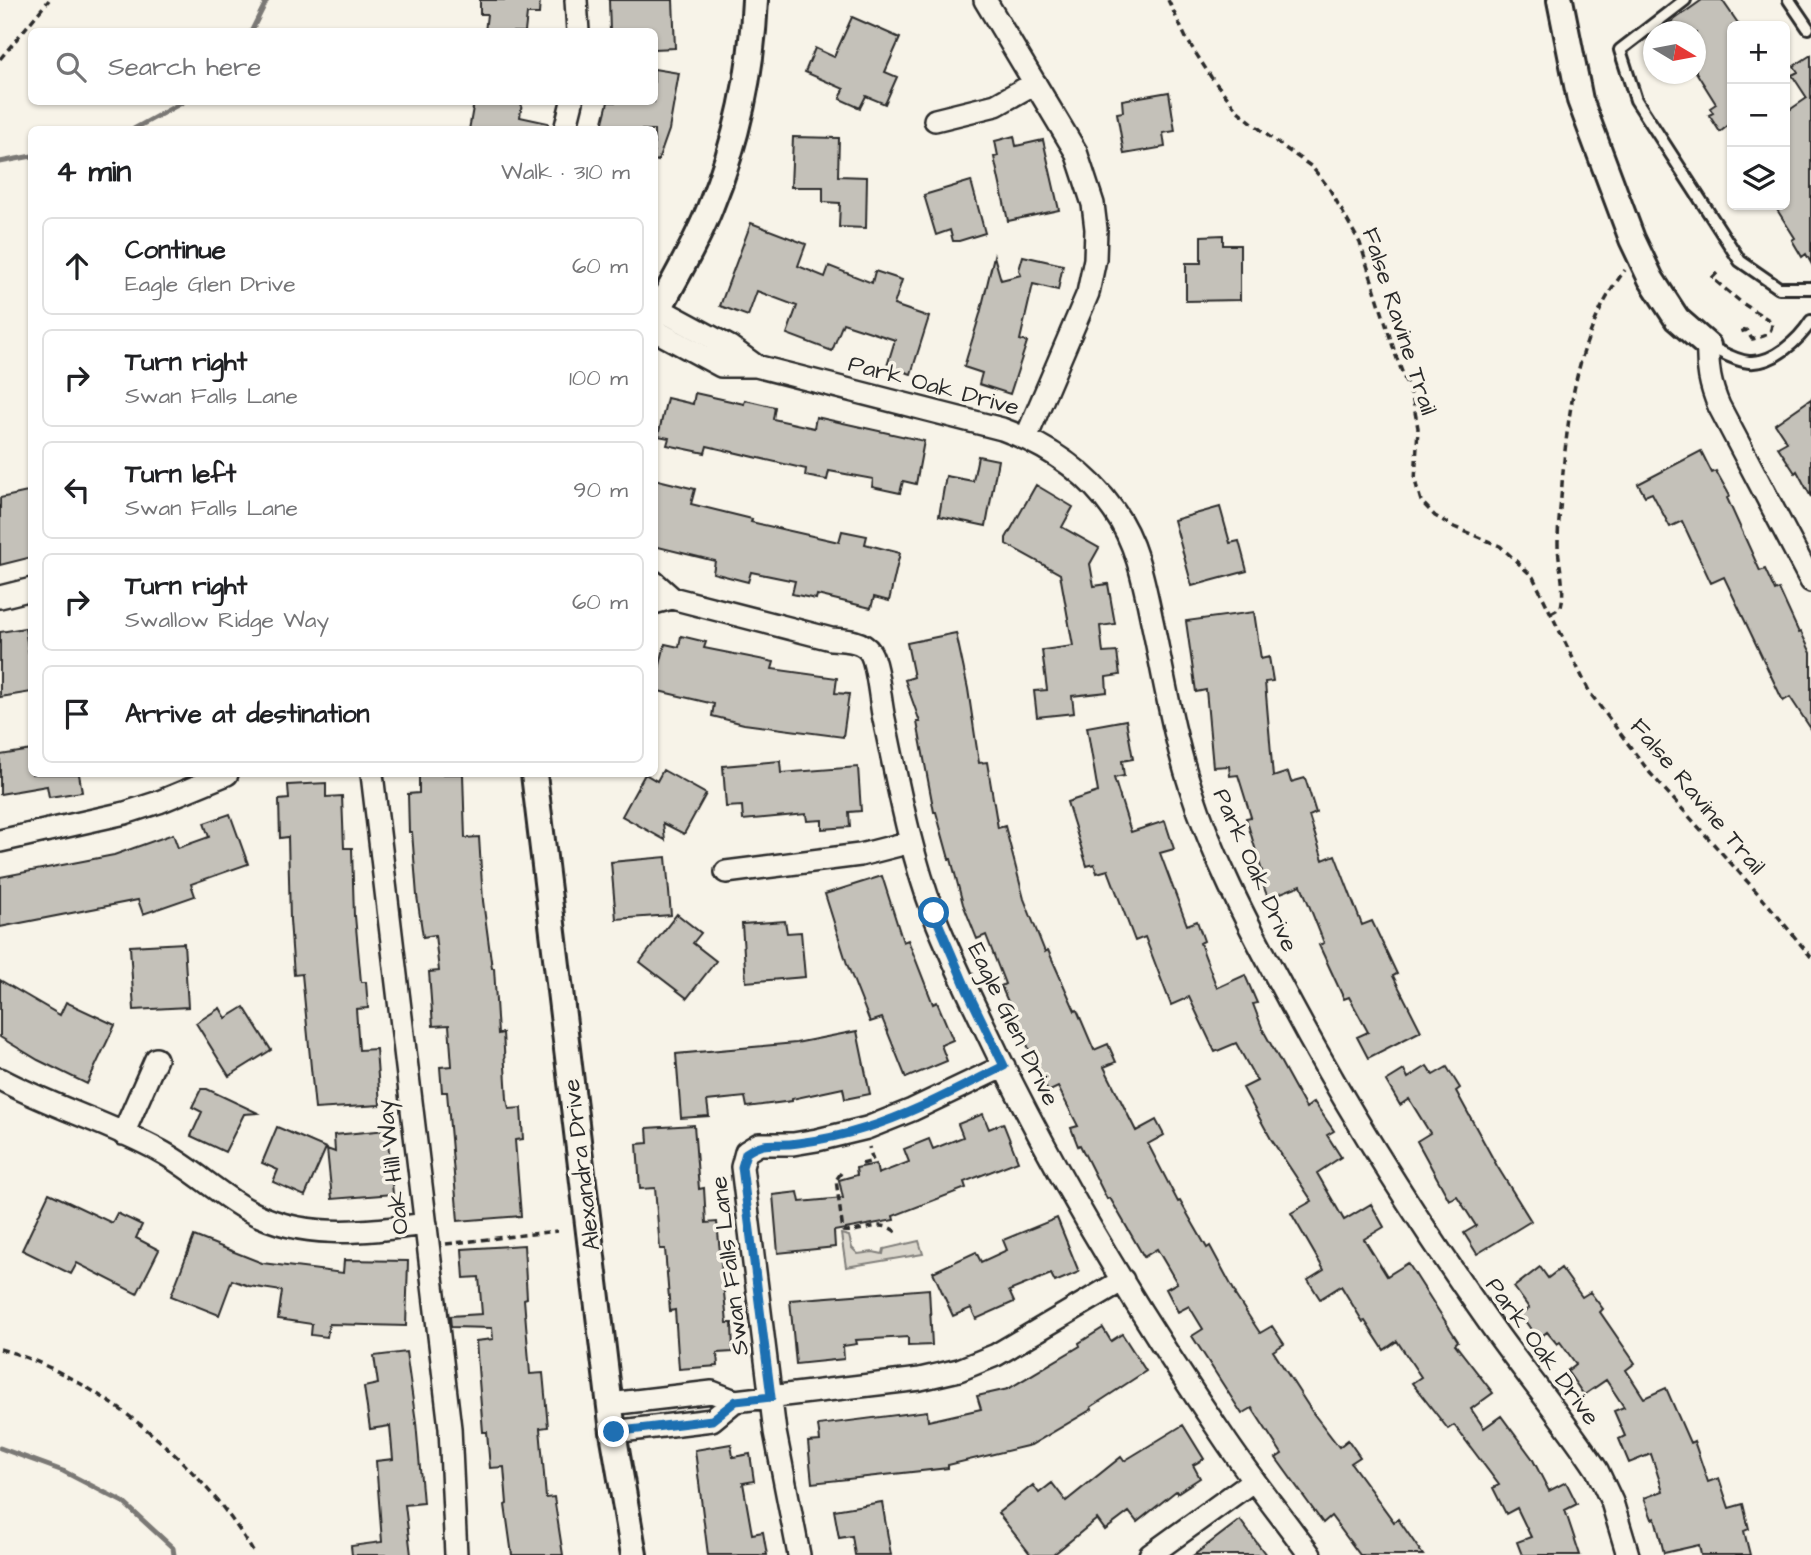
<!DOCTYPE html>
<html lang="en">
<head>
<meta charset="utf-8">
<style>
  :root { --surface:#fff; --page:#f6f6f6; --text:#202124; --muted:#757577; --line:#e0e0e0 }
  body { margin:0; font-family:"Architects Daughter",sans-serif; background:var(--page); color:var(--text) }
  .controls { position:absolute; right:21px; top:21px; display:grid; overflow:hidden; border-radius:10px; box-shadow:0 2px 5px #0004 }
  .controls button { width:63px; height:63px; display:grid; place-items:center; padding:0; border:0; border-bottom:2px solid var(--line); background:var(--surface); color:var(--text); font:35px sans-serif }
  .compass { position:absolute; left:1643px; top:21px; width:63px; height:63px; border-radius:50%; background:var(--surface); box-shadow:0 2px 5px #0004; rotate:100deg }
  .stop { position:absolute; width:21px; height:21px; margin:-16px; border:5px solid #1f6fb2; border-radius:50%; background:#fff }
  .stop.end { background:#1f6fb2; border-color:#fff; box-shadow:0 2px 7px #0008 }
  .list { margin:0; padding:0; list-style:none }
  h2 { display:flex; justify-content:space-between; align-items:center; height:91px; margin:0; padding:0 28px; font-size:30px }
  h2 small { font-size:23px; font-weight:400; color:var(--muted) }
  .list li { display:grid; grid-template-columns:46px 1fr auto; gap:21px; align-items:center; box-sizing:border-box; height:98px; margin:0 14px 14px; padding:0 14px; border:2px solid var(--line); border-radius:10px }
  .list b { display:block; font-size:26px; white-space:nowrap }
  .list p { margin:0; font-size:23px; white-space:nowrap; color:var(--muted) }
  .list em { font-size:23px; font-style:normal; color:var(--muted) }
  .icon { flex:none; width:38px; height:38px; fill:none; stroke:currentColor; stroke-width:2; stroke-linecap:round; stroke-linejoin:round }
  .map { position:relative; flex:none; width:1811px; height:1555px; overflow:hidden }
  .search { position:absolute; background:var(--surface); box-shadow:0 2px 5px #0004; left:28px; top:28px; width:630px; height:77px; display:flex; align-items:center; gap:18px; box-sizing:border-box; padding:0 24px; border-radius:10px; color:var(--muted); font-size:26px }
  .panel { position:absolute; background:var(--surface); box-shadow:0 2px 5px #0004; left:28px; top:126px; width:630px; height:651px; border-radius:10px }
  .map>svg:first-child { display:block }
  .green { fill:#dad6cc; stroke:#82807c; stroke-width:2 }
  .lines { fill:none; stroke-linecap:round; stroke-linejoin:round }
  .stream { stroke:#7a7874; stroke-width:5 }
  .building { fill:#c4c1b9; stroke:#2b2b2b; stroke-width:2 }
  .service-casing { stroke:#2b2b2b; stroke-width:16 }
  .minor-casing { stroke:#2b2b2b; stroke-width:26 }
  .tertiary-casing { stroke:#2b2b2b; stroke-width:30 }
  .path { stroke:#2b2b2b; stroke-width:3.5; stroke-dasharray:7 5; stroke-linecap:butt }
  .service { stroke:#f7f3e8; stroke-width:10 }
  .minor { stroke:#f7f3e8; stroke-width:21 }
  .tertiary { stroke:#f7f3e8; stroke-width:24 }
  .route { stroke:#1f6fb2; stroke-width:9 }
  .labels { text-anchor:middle; stroke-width:7; stroke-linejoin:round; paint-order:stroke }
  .street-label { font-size:24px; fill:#2b2b2b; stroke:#f7f3e8 }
</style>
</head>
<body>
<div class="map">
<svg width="1811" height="1555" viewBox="0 0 1811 1555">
  <rect width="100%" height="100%" fill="#f7f3e8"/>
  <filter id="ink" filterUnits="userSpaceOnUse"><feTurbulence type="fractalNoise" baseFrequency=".0143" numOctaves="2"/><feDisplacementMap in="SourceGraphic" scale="14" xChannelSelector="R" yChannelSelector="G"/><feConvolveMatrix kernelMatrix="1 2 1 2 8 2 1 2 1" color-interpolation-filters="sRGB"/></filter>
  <g filter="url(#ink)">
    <path class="green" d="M841 1234 849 1236 852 1248 858 1254 873 1252 883 1254 884 1249 919 1241 923 1254 846 1267Z"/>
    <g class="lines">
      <path class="stream" d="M251 32 267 0
        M132 130 183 102
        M0 162 32 156
        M0 1448 63 1471 123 1502 173 1548 174 1555"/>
    </g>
    <path class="building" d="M480 0H540L539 14H527L525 32H485L487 14H480Z
      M609 0H673L675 48 654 49V32H610Z
      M1702 0H1722L1740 26H1732V128L1730 124 1720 132 1709 115 1713 113 1710 108 1716 104 1696 72V32H1657Z
      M852 17 900 38 885 72 897 77 885 104 866 96 860 108 840 99 844 89 805 72 815 48 834 57Z
      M1811 55V263L1806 254 1802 257 1792 240 1795 238 1774 205H1785V113L1807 98 1792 75 1798 72 1794 66Z
      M654 69 679 73 669 130 658 161 654 160V130H601L608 102H654Z
      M1169 92 1175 131 1163 133 1165 147 1124 154 1117 113 1123 112 1122 100Z
      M474 102H522L520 117 548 123V130H469Z
      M1014 136 1016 146 1043 140 1059 210 1008 221 994 157 998 156 995 141Z
      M793 137 839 138 838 176 867 177 866 228 839 227 840 203 823 202V187H791Z
      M971 181 985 233 959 241H953L950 230 936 235 924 195Z
      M751 223 806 244 798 266 825 277 829 266 872 283 875 271 902 280 894 305 929 317 911 374 887 366 895 340 843 323 832 351 787 334 797 306 757 291 748 316 720 306Z
      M1223 235V245H1240V300L1186 301V263H1201V236Z
      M994 256 1001 280 1021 275 1019 270 1023 256 1063 265 1058 290 1033 284 1020 340 1027 342 1010 394 979 384 982 373 964 367 980 314Z
      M695 393 744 404 745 400 775 407 773 419 814 428 816 417 924 441 916 484 903 481 900 493 872 487 873 479 829 471 827 480 805 476 806 469 707 446 705 453 667 445 669 438 658 436 667 398 693 404Z
      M1811 399V497L1797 471 1795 473 1778 447 1787 442 1775 424Z
      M1701 451 1712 473 1716 471 1730 496 1727 498 1760 571 1765 569 1775 591 1779 589 1799 633 1801 632 1811 653V729L1790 697 1783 701 1724 577 1711 583 1682 521 1670 527 1652 493 1645 496 1638 484Z
      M978 456 998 460 986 526 939 516 946 476 973 481Z
      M654 479 695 489 691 504 752 519 751 522 839 542 842 531 867 536 865 544 900 553 889 601 874 597 871 608 817 595 816 599 792 594 795 581 751 572 748 582 713 573 715 561 654 546Z
      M1036 485 1073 507 1062 527 1099 548 1090 564 1094 586 1108 584 1115 624 1100 626 1103 653 1117 652 1120 675 1106 677 1107 692 1072 696 1074 713 1037 717 1034 691 1047 690 1042 650 1073 646 1060 574 1006 544V538Z
      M32 491V557L0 565V498Z
      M1220 507 1230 543 1239 541 1247 571 1192 586 1174 520Z
      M1254 612 1261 659 1269 657 1273 681 1265 682 1273 777 1288 772 1291 782 1305 778 1316 813 1309 816 1323 860 1335 855 1362 925 1372 921 1397 974 1393 976 1421 1031 1368 1058 1357 1037 1368 1032 1349 997 1344 999 1319 945 1324 943 1301 885 1268 898 1258 872 1262 871 1246 818 1251 817 1238 775 1230 776 1229 766 1213 767 1206 690 1196 692 1186 621Z
      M25 628 32 674V692L0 697V632Z
      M956 633 968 689 979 763 987 762 998 828 1005 826 1024 899 1045 952 1048 950 1075 1011 1077 1010 1094 1050 1108 1044 1116 1062 1104 1067 1136 1131 1156 1120 1164 1135 1148 1144 1178 1202 1180 1201 1207 1248 1210 1246 1236 1294 1235 1295 1260 1333 1272 1326 1284 1344 1273 1351 1313 1413 1339 1447 1348 1440 1360 1457 1351 1463 1394 1522 1398 1519 1423 1555H1360L1331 1516 1323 1523 1276 1458 1282 1454 1252 1408 1242 1414 1192 1336 1203 1329 1189 1306 1178 1312 1166 1289 1177 1283 1157 1249 1144 1257 1110 1198 1107 1199 1080 1145 1078 1146 1071 1128 1078 1126 1058 1087 1048 1092 1001 986 1005 984 986 935 977 939 963 904 951 859H949L936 812H934L917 722H920L905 680 914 677 907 643Z
      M681 636 706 642 704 648 774 662 772 669 837 678 835 693 849 694 843 737 744 724 712 716 714 704 654 690 665 644 679 647Z
      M1126 720 1133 759 1122 761 1124 776 1114 778 1131 832 1165 821 1174 849 1160 853 1187 925 1197 921 1204 941 1200 943 1217 988 1245 975 1257 1003 1253 1004 1263 1030 1306 1108 1314 1102 1334 1131 1327 1135 1341 1157 1317 1173 1344 1220 1371 1204 1384 1227 1364 1239 1387 1276 1408 1263 1458 1341 1455 1344 1493 1393 1471 1409 1484 1428 1501 1416 1532 1458 1549 1491 1566 1482 1577 1504 1565 1510 1580 1555H1522L1517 1542 1531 1537 1517 1508 1506 1514 1493 1488 1499 1485 1454 1425 1448 1429 1412 1383 1421 1377 1397 1341 1384 1350 1365 1321 1363 1322 1341 1286 1320 1299 1308 1280 1324 1270 1291 1213 1312 1201 1271 1139 1243 1088 1257 1081 1236 1043 1215 1052 1189 997 1171 1005 1145 937 1135 941 1108 870 1097 873 1094 864 1087 866 1067 802 1098 792 1087 727Z
      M32 750V774H79L82 792 49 797 47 786 0 794V755Z
      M780 761 781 773 858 767 861 811 849 812 850 827 822 829V820L807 821 806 814 743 820 742 806 726 807 723 766Z
      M663 770 706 794 684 834 663 823 665 840 622 816 645 774 657 781Z
      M419 774H463L465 838 479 837 483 901 492 968H494L498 1034 503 1033 507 1099 509 1109 521 1108 523 1139 515 1140 521 1216 458 1221 447 1092H442L440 1067 452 1066 449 1025 433 1026 429 972 439 971 435 935 423 937 417 896 412 832H409L408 794 419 793Z
      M326 783V797L342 796 344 848H352L354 916H355L361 982H366L368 1008 356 1009 359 1050 376 1049 380 1105 315 1109 302 974 294 975 290 920 288 837 280 838 279 800 289 799 288 785Z
      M230 814 248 864 191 884 195 896 143 914 138 900 0 927V877L114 855 173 834 178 848 209 837 204 823Z
      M666 857 671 915 616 919 611 862Z
      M882 876 903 942 908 940 933 1004 937 1002 953 1040 941 1045 947 1061 906 1078 882 1018 870 1022 847 964 825 894Z
      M677 914 701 933 693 943 716 961 687 998 640 962Z
      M785 921 787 933 801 932 805 977 746 982 742 924Z
      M184 943 188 1007 134 1010 130 946Z
      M0 980 60 1015 66 1002 115 1025 87 1084 38 1060 0 1037Z
      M244 1007 271 1050 229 1076 196 1023 220 1008 226 1018Z
      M857 1031 870 1094 845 1099 843 1088 792 1099V1101L747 1107 745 1097 707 1101 709 1116 681 1118 676 1054 796 1043Z
      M1427 1066 1433 1075 1447 1067 1460 1088 1456 1091 1497 1166 1531 1221 1477 1254 1464 1233 1476 1226 1457 1196 1449 1200 1417 1141 1430 1133 1409 1099 1400 1105 1386 1081 1404 1070 1408 1078Z
      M201 1089H207L258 1113 244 1114 225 1152 191 1136 202 1112 192 1107Z
      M983 1114 989 1129 1003 1123 1018 1161 964 1182 966 1188 893 1216 894 1220 834 1231 835 1247 778 1253 773 1195 798 1192 800 1202 843 1198 839 1180 857 1175 856 1168 876 1164 878 1174 909 1162 904 1149 929 1139 933 1149 963 1137 958 1124Z
      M694 1125 699 1189 704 1188 706 1223 717 1222 727 1323H732L733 1352 717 1353 718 1366 679 1369 675 1310 670 1311 665 1249H660L655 1188 640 1189 637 1144 648 1143 647 1128Z
      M277 1127 326 1148 305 1196 273 1182 278 1170 262 1163Z
      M387 1130 393 1194 332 1199 327 1149 335 1152 334 1135Z
      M49 1193 112 1223 117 1213 142 1225 136 1238 159 1250 137 1294 77 1263 71 1274 22 1250Z
      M1057 1218 1079 1272 1055 1282 1051 1274 1009 1291 1014 1302 976 1319 971 1308 953 1316 933 1272 976 1252 981 1262 1007 1250 1003 1240Z
      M194 1236 262 1263 343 1273 344 1260 408 1261 406 1326 329 1324 327 1337 311 1335 312 1324 278 1319 282 1291 249 1286 232 1280 219 1315 171 1296Z
      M524 1245 527 1298 524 1299 530 1374 543 1373 548 1427 540 1428 546 1498 554 1497 563 1555H512L505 1505 507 1504 504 1467 490 1468 487 1432H483L476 1341 493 1339 492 1328 451 1327 450 1316 482 1314 479 1277 464 1278 462 1249Z
      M1540 1267 1548 1278 1561 1268 1582 1297 1590 1292 1603 1309 1600 1312 1635 1363 1626 1370 1644 1398 1666 1388 1690 1443 1694 1441 1708 1482 1719 1478 1729 1508 1743 1504 1749 1529 1744 1531 1750 1555H1701L1699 1545 1664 1553 1655 1518 1652 1519 1644 1498 1663 1491 1651 1454 1629 1463 1619 1439 1625 1436 1614 1411 1624 1407 1606 1380 1584 1395 1567 1371 1576 1364 1560 1342 1557 1344 1547 1332 1538 1339 1520 1314 1529 1308 1514 1287Z
      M929 1289 932 1345 908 1346V1337L856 1340 857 1344 843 1346 844 1359 796 1364 790 1300Z
      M1103 1328 1111 1341 1122 1334 1146 1371 1091 1407 1092 1409 1031 1445 948 1465V1468L812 1483 808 1442 820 1441 818 1425 927 1411 928 1421 981 1409 977 1396 1008 1389 1080 1346 1079 1343Z
      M406 1352 416 1422 423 1503 405 1505 411 1555H352L351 1546 382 1542 376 1461 393 1459 390 1426 370 1429 364 1387 378 1384 374 1356Z
      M1183 1425 1204 1459 1193 1465 1200 1478 1177 1493 1176 1491 1137 1522 1129 1512 1105 1530 1097 1519 1053 1555H1031L998 1513 1033 1485 1039 1493 1052 1483 1066 1501 1121 1457 1124 1461Z
      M731 1444 733 1457 750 1454 754 1481 743 1483 752 1534 763 1532 767 1555H708L695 1450Z
      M882 1502 891 1555H855L852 1536 839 1538 834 1510Z
      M1240 1520 1266 1555H1194Z"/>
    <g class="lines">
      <defs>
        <path id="service" d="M1685 0 1620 50 1636 100 1740 261 1779 288H1811
          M1789 0 1808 28
          M1708 346C1720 351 1735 361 1749 362 1773 364 1799 340 1811 321"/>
        <path id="minor" d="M576 0 578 32
          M985 0 1076 152 1093 204 1096 229 1095 259 1088 293 1026 438
          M935 120 996 105 1035 83
          M565 130 572 102
          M654 306 730 347 756 366
          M654 330 721 366H756L1002 429C1046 445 1087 472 1114 511 1137 543 1144 583 1152 621 1164 677 1173 735 1191 789 1212 855 1245 919 1278 980 1340 1098 1411 1212 1488 1321 1523 1371 1563 1418 1597 1470L1612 1502 1628 1555
          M1708 346C1707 368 1710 385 1719 406L1811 581
          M654 582 672 598
          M0 597 32 589
          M654 603 672 598 831 639C844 640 862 640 870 652 878 665 880 702 884 719 898 785 910 852 934 915 953 963 976 1009 998 1055 1064 1190 1143 1320 1228 1444 1254 1482 1283 1518 1310 1555
          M372 774 450 1428 456 1555
          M0 841 125 813 159 802 227 774
          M726 872 860 855 911 842
          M0 1079C52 1107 109 1123 160 1151 190 1167 215 1191 244 1208 300 1241 364 1232 426 1224
          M123 1134 156 1059
          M610 1404 712 1392 735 1401
          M613 1432 712 1420 735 1401 920 1379 959 1370 996 1355 1123 1280
          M799 1555 775 1432 742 1167 746 1152 759 1144H793L817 1140 867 1128 912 1110 1004 1066
          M1150 1555 1254 1480"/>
        <path id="tertiary" d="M1560 0 1580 100 1632 239 1651 279 1677 319 1708 346
          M654 318C673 282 695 246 710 208 737 142 752 71 755 0
          M534 774 613 1432 634 1555"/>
      </defs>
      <use href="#service" class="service-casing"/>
      <use href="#minor" class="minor-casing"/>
      <use href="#tertiary" class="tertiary-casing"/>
      <path class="path" d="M1168 0 1186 38 1211 77 1238 111 1272 139 1312 167 1329 188 1360 243 1396 356 1413 401 1418 428 1415 481 1421 501 1435 516 1454 527 1500 546 1533 577 1590 693 1650 773 1771 908 1811 957
        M0 59 49 0
        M1717 273 1712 278 1742 303 1772 322C1772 336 1764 336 1752 339L1746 330 1738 333
        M1551 613 1561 607C1566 586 1558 564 1558 543 1558 523 1561 503 1562 484 1568 409 1578 331 1625 270
        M862 1164 873 1161 869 1147
        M841 1173 836 1180 843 1231C862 1234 881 1217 897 1233
        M446 1244 557 1231
        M0 1349C100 1377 204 1466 255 1555"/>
      <use href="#service" class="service"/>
      <use href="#minor" class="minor"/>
      <use href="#tertiary" class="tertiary"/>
    </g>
  </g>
  <g class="lines" filter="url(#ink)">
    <path class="route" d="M614 1432 712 1420 736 1401 771 1397 742 1167 746 1153C767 1139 775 1147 798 1143 821 1140 844 1135 866 1128 914 1113 959 1088 1004 1066L967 990 934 913"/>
  </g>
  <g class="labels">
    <g class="street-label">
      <text transform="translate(1400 321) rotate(72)" y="8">False Ravine Trail</text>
      <text transform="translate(934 385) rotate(15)" y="8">Park Oak Drive</text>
      <text transform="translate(1698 796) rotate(50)" y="8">False Ravine Trail</text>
      <text transform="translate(1256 870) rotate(66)" y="8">Park Oak Drive</text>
      <text transform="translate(1014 1024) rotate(64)" y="8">Eagle Glen Drive</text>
      <text transform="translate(581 1165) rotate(-97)" y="8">Alexandra Drive</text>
      <text transform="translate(392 1167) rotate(-97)" y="8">Oak Hill Way</text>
      <text transform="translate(729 1266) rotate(-97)" y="8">Swan Falls Lane</text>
      <text transform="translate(1543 1351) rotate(54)" y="8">Park Oak Drive</text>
    </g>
  </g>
</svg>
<div class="controls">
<button>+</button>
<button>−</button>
<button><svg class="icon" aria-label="layers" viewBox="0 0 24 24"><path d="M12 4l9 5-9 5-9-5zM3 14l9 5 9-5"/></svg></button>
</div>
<svg class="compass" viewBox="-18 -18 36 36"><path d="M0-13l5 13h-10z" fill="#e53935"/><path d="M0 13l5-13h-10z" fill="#757577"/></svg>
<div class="stop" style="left:934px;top:913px"></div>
<div class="stop end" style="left:614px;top:1432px"></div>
<div class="search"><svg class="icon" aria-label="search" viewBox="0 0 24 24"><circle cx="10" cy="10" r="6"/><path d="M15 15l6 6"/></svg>Search here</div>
<section class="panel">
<h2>4 min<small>Walk · 310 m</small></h2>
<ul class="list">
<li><svg class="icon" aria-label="ahead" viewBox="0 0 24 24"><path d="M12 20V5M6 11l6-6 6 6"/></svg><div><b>Continue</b><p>Eagle Glen Drive</p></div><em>60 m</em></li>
<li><svg class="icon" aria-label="right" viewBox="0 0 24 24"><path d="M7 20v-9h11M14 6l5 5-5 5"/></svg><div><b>Turn right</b><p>Swan Falls Lane</p></div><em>100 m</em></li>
<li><svg class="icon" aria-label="left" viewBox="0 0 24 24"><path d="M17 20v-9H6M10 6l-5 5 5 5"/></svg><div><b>Turn left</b><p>Swan Falls Lane</p></div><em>90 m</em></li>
<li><svg class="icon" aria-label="right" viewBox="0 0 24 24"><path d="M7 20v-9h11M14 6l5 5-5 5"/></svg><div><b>Turn right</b><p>Swallow Ridge Way</p></div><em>60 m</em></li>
<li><svg class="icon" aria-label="arrive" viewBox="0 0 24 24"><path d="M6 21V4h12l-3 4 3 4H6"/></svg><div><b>Arrive at destination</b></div></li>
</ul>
</section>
</div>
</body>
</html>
